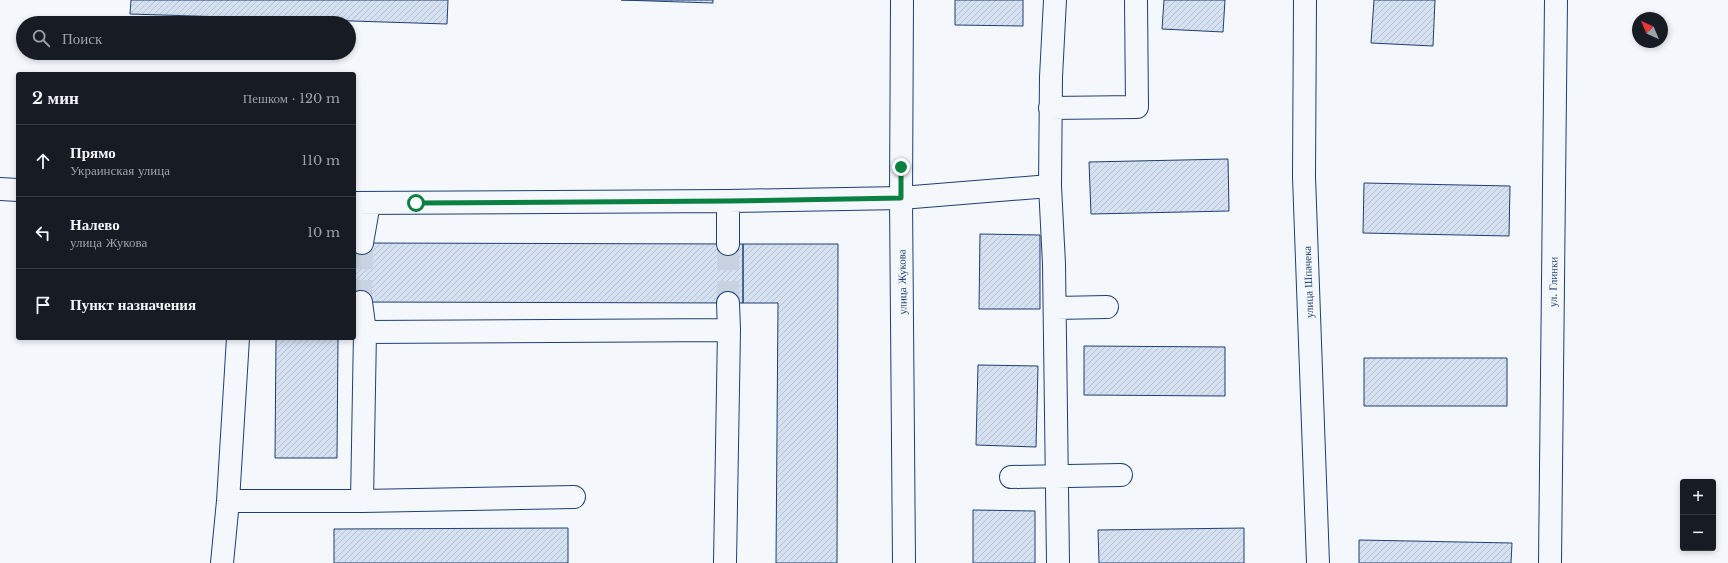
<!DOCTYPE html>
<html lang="ru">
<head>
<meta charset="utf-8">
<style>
  :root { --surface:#171b24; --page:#20242c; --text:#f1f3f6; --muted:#9ea1a6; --line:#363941 }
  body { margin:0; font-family:"Libre Baskerville",serif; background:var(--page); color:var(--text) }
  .controls { position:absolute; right:12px; bottom:12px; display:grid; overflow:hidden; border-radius:4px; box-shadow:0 2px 6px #0003 }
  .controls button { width:36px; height:36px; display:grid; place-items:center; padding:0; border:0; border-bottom:1px solid var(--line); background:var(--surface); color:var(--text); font:20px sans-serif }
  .compass { position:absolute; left:1632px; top:12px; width:36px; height:36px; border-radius:50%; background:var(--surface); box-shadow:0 2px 6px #0003; rotate:316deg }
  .stop { position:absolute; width:12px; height:12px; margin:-9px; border:3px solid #0b8043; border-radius:50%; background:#fff }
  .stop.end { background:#0b8043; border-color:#fff; box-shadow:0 1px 4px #0008 }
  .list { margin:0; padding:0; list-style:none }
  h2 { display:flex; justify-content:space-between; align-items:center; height:52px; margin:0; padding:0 16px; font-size:17px }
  h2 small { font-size:13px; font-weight:400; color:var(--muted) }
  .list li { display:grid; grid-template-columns:26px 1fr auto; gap:12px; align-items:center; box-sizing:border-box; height:72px; padding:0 16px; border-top:1px solid var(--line) }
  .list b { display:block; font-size:15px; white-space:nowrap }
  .list p { margin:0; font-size:13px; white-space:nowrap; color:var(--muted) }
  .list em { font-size:13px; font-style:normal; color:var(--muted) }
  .icon { flex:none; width:22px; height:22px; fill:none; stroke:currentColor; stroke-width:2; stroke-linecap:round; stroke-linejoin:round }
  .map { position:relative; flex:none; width:1728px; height:563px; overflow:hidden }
  .search { position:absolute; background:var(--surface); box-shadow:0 2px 6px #0003; left:16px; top:16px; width:340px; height:44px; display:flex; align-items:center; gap:10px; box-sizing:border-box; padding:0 14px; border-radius:22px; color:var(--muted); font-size:15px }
  .panel { position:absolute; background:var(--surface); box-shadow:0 2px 6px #0003; left:16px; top:72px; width:340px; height:268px; border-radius:4px }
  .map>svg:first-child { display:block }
  .building { fill:url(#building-hatch); stroke:#1d3f73 }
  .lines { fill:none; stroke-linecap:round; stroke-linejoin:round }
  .minor-tunnel { stroke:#c9d2e0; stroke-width:22; stroke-dasharray:22 11; stroke-linecap:butt }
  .minor-casing { stroke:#1d3f73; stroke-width:24 }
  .minor { stroke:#f4f7fb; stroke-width:22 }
  .route { stroke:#0b8043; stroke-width:5 }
  .labels { text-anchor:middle; stroke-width:3; stroke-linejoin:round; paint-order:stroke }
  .street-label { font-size:11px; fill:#1d3f73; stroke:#f4f7fb }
</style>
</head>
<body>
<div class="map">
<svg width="1728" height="563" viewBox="0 0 1728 563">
  <defs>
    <pattern id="building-hatch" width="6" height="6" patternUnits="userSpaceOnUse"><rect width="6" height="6" fill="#d5e0f0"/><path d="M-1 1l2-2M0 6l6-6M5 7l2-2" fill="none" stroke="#b6c1d1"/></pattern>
  </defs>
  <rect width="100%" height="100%" fill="#f4f7fb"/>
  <path class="building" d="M131 0H448L447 24 130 14Z
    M621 0H713V3Z
    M955 0H1023V26L955 25Z
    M1164 0H1225L1223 32 1162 29Z
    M1374 0H1435L1433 46 1371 43Z
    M1228 159 1229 211 1091 214 1089 162Z
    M1364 183 1510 186 1509 236 1363 233Z
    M980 234 1040 235V309H979Z
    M354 243 743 244V303L354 302Z
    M743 244H838L837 563H776L778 303H743Z
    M276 338H338L337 458H275Z
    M1084 346 1225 347V396L1084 395Z
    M1364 358H1507V406H1364Z
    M978 365 1038 366 1036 447 976 445Z
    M973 510 1035 511V563H973Z
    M568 528V563H334V529Z
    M1244 528V563H1099L1098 530Z
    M1359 540 1512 543 1511 563H1359Z"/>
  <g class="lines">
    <path class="minor-tunnel" d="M361 302 362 243
      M728 303V244"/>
    <defs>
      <path id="minor" d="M902 0 901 198 904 563
        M1305 0 1304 177 1318 563
        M1050 108 1137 107 1136 0
        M1050 186 1051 77 1055 0
        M0 189 18 190
        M728 201V244
        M354 203 728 201 901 198 1050 186 1054 264 1058 563
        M362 243 369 203
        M361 302 365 332
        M728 303 729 330
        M1055 308 1107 307
        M1011 477 1121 475
        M228 501H362L365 332 729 330 725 563
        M362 501 574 497
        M222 563 228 501 238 338
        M1550 563 1556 0"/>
    </defs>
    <use href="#minor" class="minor-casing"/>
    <use href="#minor" class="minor"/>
  </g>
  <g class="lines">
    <path class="route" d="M416 203 728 201 901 198V167"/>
  </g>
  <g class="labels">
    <g class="street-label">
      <text transform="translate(902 282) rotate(-91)" y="4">улица Жукова</text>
      <text transform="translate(1308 282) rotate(-92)" y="4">улица Шпачека</text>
      <text transform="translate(1553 282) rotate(-89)" y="4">ул. Глинки</text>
    </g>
  </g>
</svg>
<div class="controls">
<button>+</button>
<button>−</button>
</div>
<svg class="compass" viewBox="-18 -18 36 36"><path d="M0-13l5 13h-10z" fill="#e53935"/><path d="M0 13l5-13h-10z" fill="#9ea1a6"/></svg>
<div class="stop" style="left:416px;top:203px"></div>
<div class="stop end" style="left:901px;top:167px"></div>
<div class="search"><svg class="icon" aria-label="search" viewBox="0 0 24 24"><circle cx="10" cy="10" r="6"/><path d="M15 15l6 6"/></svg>Поиск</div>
<section class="panel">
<h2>2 мин<small>Пешком · 120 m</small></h2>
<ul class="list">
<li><svg class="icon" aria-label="ahead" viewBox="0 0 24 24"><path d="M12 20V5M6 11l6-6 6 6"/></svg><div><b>Прямо</b><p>Украинская улица</p></div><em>110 m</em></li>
<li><svg class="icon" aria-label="left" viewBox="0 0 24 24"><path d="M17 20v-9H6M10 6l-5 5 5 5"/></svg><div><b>Налево</b><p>улица Жукова</p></div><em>10 m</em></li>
<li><svg class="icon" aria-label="arrive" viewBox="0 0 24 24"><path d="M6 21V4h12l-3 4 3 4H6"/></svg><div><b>Пункт назначения</b></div></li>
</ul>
</section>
</div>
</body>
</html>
